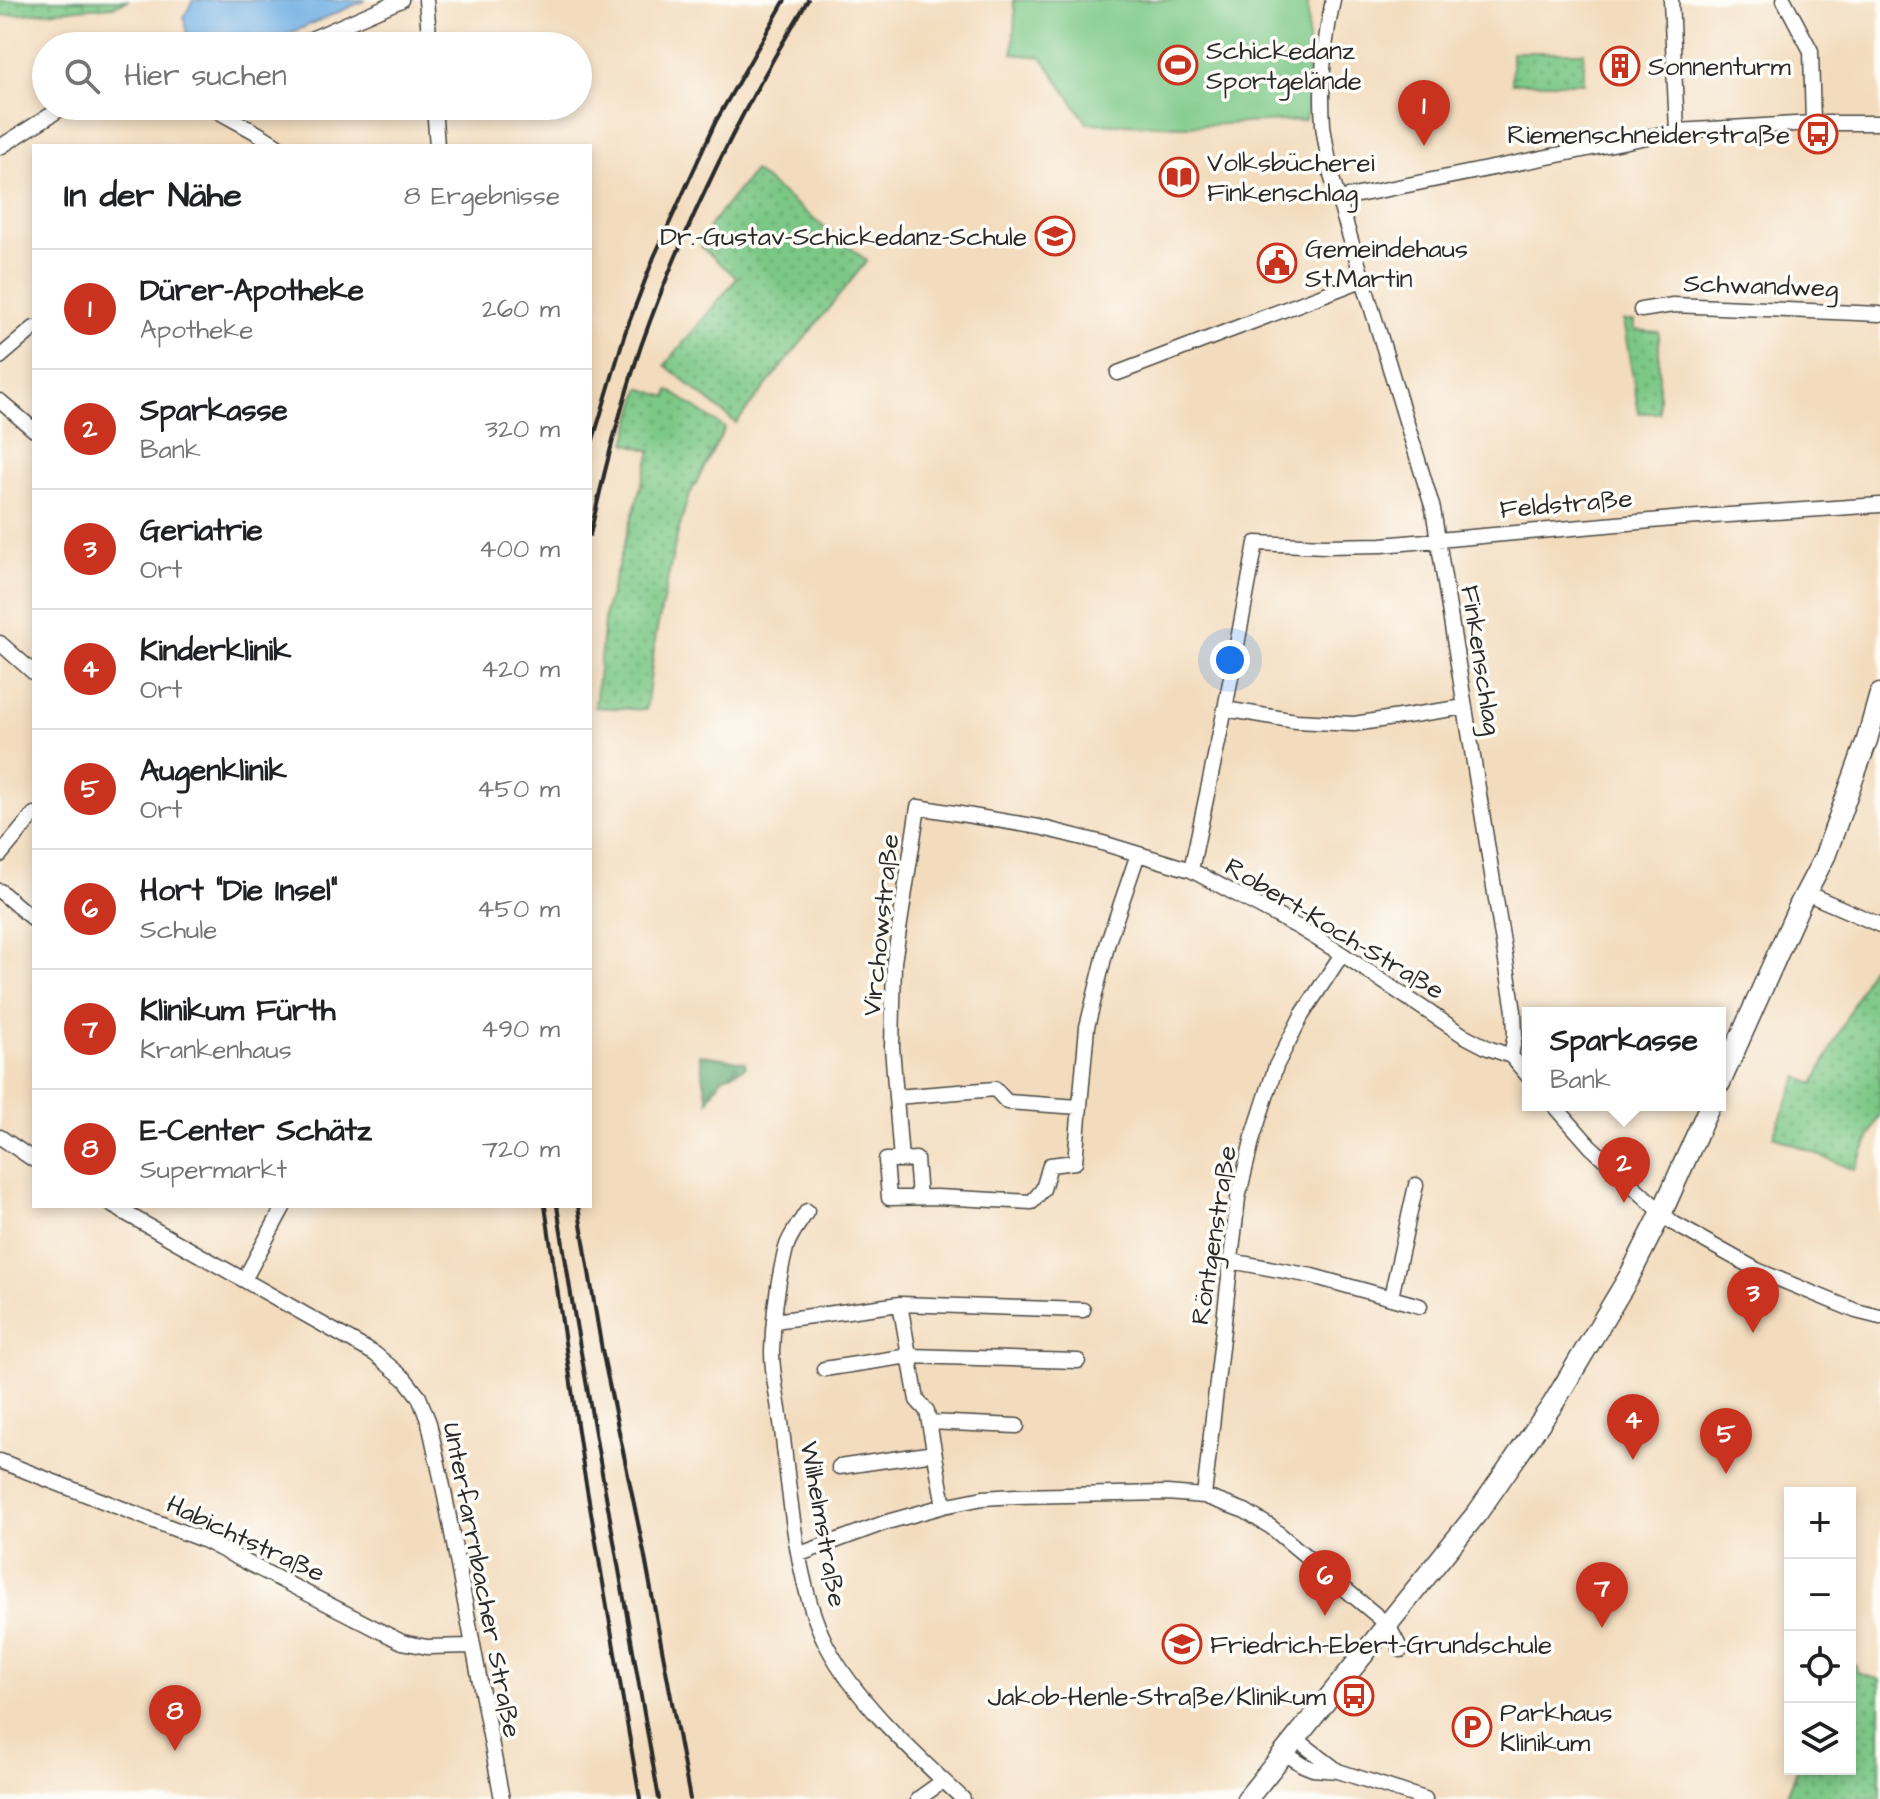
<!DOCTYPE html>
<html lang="de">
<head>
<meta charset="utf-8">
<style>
  :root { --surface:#fff; --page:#f2f2f2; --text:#202124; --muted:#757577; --line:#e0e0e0; --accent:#c8321e }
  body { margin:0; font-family:"Architects Daughter",sans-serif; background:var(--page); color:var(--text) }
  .controls { position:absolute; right:24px; bottom:24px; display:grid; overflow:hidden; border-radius:0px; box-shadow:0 4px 12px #0003 }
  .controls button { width:72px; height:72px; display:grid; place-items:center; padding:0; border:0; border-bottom:2px solid var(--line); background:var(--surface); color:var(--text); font:40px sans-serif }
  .you { position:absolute; left:1230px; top:660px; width:28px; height:28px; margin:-20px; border:6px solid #fff; border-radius:50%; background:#1a73e8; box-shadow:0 0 0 12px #1a73e833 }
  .badge { display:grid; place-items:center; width:52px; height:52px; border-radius:50%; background:var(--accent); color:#fff; font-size:26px; font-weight:700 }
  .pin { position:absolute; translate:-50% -66px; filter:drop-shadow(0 2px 4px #0008) }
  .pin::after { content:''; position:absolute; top:42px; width:28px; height:24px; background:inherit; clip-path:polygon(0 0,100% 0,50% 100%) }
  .popup { position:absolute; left:1522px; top:1007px; width:204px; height:104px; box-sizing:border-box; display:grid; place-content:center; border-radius:0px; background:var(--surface); filter:drop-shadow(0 2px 6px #0005); font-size:26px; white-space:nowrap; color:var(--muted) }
  .popup b { font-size:30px; color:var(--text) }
  .popup::after { content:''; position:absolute; left:50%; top:100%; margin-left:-16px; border:16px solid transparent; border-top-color:var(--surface) }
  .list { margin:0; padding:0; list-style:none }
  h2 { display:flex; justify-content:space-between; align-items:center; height:104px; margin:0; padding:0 32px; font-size:34px }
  h2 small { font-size:26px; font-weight:400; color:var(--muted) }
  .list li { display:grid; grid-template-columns:52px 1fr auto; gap:24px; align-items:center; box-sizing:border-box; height:120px; padding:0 32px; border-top:2px solid var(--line) }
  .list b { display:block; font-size:30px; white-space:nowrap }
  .list p { margin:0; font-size:26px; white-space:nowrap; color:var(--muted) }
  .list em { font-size:26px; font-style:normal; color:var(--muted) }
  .icon { flex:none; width:44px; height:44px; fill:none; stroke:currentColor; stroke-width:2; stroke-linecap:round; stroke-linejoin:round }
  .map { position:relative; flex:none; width:1880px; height:1799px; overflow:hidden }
  .search { position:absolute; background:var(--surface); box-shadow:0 4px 12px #0003; left:32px; top:32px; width:560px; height:88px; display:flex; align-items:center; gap:20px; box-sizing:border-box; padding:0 28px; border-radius:44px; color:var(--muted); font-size:30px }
  .panel { position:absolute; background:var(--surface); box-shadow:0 4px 12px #0003; left:32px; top:144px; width:560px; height:1064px; border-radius:0px }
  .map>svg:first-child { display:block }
  .green { fill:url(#green-dots); stroke:#537a58; stroke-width:2 }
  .forest { fill:url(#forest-firs); stroke:#486c4f; stroke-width:2 }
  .pitch { fill:#7bc886; stroke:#537a58; stroke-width:2 }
  .water { fill:#70aee3; stroke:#4e6c87; stroke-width:2 }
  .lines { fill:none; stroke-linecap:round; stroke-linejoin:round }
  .street-casing { stroke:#494641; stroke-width:17 }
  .secondary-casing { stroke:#494641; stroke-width:23 }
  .street { stroke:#fff; stroke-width:14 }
  .secondary { stroke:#fff; stroke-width:20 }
  .rail { stroke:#2b2b2b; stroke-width:4 }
  .labels { text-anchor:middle; stroke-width:7; stroke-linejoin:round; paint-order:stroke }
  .poi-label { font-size:26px; fill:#2b2b2b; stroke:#fdfcf7; text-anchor:start }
  .street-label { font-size:26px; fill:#2b2b2b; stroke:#fdfcf7 }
</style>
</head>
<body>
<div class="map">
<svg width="1880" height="1799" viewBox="0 0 1880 1799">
  <defs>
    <pattern id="green-dots" width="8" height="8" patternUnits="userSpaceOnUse" patternTransform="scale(2)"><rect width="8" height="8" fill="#7bc886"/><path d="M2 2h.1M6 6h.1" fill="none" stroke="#65a36e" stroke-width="1.8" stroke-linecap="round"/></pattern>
    <pattern id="forest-firs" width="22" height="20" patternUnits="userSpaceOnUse" patternTransform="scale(2)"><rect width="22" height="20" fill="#64ac73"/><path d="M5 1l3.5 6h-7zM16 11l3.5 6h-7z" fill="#538c5f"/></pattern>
  </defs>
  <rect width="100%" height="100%" fill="#fdfcf7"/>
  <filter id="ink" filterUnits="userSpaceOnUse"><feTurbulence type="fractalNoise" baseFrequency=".0125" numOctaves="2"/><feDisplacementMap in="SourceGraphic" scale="16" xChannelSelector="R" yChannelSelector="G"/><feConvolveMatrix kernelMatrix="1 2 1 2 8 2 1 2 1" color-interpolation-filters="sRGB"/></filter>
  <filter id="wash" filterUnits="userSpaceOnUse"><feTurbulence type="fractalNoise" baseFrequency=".006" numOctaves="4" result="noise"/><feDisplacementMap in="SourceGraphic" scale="32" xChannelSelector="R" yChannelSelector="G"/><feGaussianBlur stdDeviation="1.8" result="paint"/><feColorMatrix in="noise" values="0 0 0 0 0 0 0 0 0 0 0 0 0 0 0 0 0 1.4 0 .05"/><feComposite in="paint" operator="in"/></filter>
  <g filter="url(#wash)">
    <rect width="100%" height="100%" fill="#f3dcbd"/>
    <path class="green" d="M0 0H129L114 6 0 16Z
      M1512 52H1584V83H1512Z
      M754 171 867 261 736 423 665 365 737 278 701 247 710 225Z
      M1623 321H1634V330L1659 332V413H1639Z
      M640 388 667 397 669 390 672 392 725 428 688 498 676 540 656 634 646 710 595 707 605 611 651 451 626 443Z
      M1871 967 1880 971V1114L1855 1170 1773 1136 1798 1077 1814 1084Z
      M1850 1665 1857 1666 1856 1672 1880 1680V1799H1789L1787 1795 1797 1769H1850Z"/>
    <path class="forest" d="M699 1054 745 1062 746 1067 722 1078 708 1101Z"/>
    <path class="pitch" d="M1013 0H1308V110L1305 120 1187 126 1087 123 1042 57 1013 54 1015 12Z"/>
    <path class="water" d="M193 0H366L261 46H189L184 17Z"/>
  </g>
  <g filter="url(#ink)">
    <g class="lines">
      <defs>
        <path id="street" d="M426 0 430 46
          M1333 0C1324 41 1320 83 1323 125 1325 142 1329 159 1331 175L1433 509 1514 1011 1515 1035 1511 1056
          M1671 0 1677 131
          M1784 0 1811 51 1813 123
          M295 46 401 0
          M209 106C232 120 256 131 278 146
          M434 106 437 146
          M0 147 65 106
          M1338 199 1677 131 1813 123H1880
          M1641 310 1673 305 1880 314
          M0 357 34 328
          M1118 373 1362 280
          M0 401 34 430
          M0 643 34 673
          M1225 709 1296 721 1354 724 1465 707
          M0 855 34 814
          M1191 870 1225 709 1256 543 1325 546 1382 545 1684 518 1880 505
          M0 891 34 920
          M1806 893 1880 925
          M896 1097 995 1089 1007 1102 1079 1107
          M1554 1105 1590 1146 1673 1223 1757 1270 1856 1311 1880 1317
          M0 1137 34 1160
          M901 1160H886L889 1198 937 1197 1032 1202 1043 1189 1050 1165 1075 1162 1087 1027 1108 942 1138 854
          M919 1197 916 1159 901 1160 892 1047 894 962 918 807 1039 827 1099 842 1191 870 1298 927 1342 954 1463 1035 1488 1048 1511 1056 1528 1076
          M113 1206 375 1354 405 1379 419 1397 429 1423 444 1491 502 1799
          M807 1211C800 1223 789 1236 786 1248 778 1280 773 1319 772 1351 772 1377 779 1404 782 1430 790 1495 796 1585 826 1644 856 1702 915 1754 963 1799
          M1231 1261 1312 1276 1420 1306
          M244 1280 284 1206
          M1391 1297 1416 1185
          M900 1304 917 1400 927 1411 944 1506
          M774 1321 900 1304 1083 1310
          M824 1369 909 1356 1078 1361
          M929 1422 1017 1426
          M0 1461 203 1540 402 1642 427 1647 472 1646
          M839 1467 934 1453
          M1204 1496 1238 1198 1253 1137 1276 1066 1302 1015 1342 954
          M800 1554 887 1522 944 1506 983 1498 1016 1496 1167 1493 1204 1496 1245 1511 1271 1527 1388 1625 1401 1650
          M1295 1738 1338 1771
          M1283 1752 1303 1765 1313 1769 1338 1771 1425 1799
          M918 1799 943 1781"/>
        <path id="secondary" d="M1720 1083 1800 904 1825 856 1867 740 1880 694
          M1247 1799 1478 1512 1553 1404 1629 1277 1662 1212 1710 1105"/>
      </defs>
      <use href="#street" class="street-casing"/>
      <use href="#secondary" class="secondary-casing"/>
      <use href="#street" class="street"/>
      <use href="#secondary" class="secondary"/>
      <path class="rail" d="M590 450 625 333 654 257 716 121 785 0
        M590 535C604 472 620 408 641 346 684 225 741 110 808 0
        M545 1206 584 1472 640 1799
        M557 1206 572 1301 659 1799
        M578 1206 602 1350 644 1552 690 1799"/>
    </g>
  </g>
  <defs>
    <symbol id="stadium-ring" viewBox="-11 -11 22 22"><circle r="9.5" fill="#fdfcf7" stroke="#c8321e" stroke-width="1.5"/><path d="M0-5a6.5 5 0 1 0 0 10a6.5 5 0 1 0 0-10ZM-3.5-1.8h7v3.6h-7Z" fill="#c8321e"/></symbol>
    <symbol id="building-ring" viewBox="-11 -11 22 22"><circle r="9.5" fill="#fdfcf7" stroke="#c8321e" stroke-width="1.5"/><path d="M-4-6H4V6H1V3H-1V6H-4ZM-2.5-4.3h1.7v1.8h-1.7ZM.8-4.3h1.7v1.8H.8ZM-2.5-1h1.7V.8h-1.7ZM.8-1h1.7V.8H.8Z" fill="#c8321e"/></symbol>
    <symbol id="bus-ring" viewBox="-11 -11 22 22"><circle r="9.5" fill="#fdfcf7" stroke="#c8321e" stroke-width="1.5"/><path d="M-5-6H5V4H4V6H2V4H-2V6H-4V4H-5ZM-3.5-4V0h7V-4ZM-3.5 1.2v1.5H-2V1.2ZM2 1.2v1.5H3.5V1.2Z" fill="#c8321e"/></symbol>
    <symbol id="library-ring" viewBox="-11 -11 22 22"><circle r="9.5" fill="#fdfcf7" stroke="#c8321e" stroke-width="1.5"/><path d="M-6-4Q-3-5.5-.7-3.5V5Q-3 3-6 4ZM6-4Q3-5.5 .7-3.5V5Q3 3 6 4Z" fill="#c8321e"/></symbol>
    <symbol id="school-ring" viewBox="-11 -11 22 22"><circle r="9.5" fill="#fdfcf7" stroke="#c8321e" stroke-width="1.5"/><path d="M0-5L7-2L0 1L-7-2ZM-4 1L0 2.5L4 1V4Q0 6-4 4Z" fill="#c8321e"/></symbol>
    <symbol id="civic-ring" viewBox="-11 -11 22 22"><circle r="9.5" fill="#fdfcf7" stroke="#c8321e" stroke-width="1.5"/><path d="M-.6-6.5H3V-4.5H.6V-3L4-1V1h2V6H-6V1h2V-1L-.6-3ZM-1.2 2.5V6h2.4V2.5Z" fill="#c8321e"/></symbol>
    <symbol id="parking-ring" viewBox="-11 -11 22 22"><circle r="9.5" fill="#fdfcf7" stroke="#c8321e" stroke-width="1.5"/><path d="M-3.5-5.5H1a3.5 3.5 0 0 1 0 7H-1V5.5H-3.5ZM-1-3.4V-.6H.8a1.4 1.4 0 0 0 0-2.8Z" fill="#c8321e"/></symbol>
  </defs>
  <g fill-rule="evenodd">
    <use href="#stadium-ring" x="1156" y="43" width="44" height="44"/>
    <use href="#building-ring" x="1598" y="44" width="44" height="44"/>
    <use href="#bus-ring" x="1796" y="112" width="44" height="44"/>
    <use href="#library-ring" x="1157" y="155" width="44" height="44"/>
    <use href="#school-ring" x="1033" y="214" width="44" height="44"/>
    <use href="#civic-ring" x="1255" y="241" width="44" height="44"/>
    <use href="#school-ring" x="1160" y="1622" width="44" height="44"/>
    <use href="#bus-ring" x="1332" y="1674" width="44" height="44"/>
    <use href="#parking-ring" x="1450" y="1705" width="44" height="44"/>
  </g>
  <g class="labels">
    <g class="poi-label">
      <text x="1206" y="59">Schickedanz<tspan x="1206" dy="30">Sportgelände</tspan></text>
      <text x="1648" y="75">Sonnenturm</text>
      <text x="1790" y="143" text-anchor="end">Riemenschneiderstraße</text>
      <text x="1207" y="171">Volksbücherei<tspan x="1207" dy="30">Finkenschlag</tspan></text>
      <text x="1027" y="245" text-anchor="end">Dr.-Gustav-Schickedanz-Schule</text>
      <text x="1305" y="257">Gemeindehaus<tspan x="1305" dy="30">St.Martin</tspan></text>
      <text x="1210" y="1653">Friedrich-Ebert-Grundschule</text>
      <text x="1326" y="1705" text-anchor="end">Jakob-Henle-Straße/Klinikum</text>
      <text x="1500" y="1721">Parkhaus<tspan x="1500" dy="30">Klinikum</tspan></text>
    </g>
    <g class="street-label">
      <text transform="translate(1761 285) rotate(2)" y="9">Schwandweg</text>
      <text transform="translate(1566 503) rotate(-5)" y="9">Feldstraße</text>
      <text transform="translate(1482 660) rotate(81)" y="9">Finkenschlag</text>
      <text transform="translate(880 925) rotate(-84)" y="9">Virchowstraße</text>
      <text transform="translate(1335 928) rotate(31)" y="9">Robert-Koch-Straße</text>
      <text transform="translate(1213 1235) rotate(-81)" y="9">Röntgenstraße</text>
      <text transform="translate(824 1524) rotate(80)" y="9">Wilhelmstraße</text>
      <text transform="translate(246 1538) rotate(25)" y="9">Habichtstraße</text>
      <text transform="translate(483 1580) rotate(79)" y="9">Unterfarrnbacher Straße</text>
    </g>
  </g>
</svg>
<div class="controls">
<button>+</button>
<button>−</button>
<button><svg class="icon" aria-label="locate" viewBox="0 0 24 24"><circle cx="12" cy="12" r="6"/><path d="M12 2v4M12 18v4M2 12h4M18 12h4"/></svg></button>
<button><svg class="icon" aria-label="layers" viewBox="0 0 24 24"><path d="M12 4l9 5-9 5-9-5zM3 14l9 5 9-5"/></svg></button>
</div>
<div class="you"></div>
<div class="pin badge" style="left:1424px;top:146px">1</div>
<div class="pin badge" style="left:1624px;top:1203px">2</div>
<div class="popup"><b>Sparkasse</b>Bank</div>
<div class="pin badge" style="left:1753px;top:1333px">3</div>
<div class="pin badge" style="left:1633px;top:1460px">4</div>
<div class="pin badge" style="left:1726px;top:1474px">5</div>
<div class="pin badge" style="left:1325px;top:1616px">6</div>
<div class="pin badge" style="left:1602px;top:1628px">7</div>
<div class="pin badge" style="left:175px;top:1751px">8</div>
<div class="search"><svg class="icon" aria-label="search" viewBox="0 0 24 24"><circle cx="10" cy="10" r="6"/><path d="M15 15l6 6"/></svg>Hier suchen</div>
<section class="panel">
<h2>In der Nähe<small>8 Ergebnisse</small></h2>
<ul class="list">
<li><span class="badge">1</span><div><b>Dürer-Apotheke</b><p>Apotheke</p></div><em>260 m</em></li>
<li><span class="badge">2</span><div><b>Sparkasse</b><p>Bank</p></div><em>320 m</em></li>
<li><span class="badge">3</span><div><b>Geriatrie</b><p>Ort</p></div><em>400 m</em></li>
<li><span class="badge">4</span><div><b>Kinderklinik</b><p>Ort</p></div><em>420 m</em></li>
<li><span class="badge">5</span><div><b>Augenklinik</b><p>Ort</p></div><em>450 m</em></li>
<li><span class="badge">6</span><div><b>Hort &quot;Die Insel&quot;</b><p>Schule</p></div><em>450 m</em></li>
<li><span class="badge">7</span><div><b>Klinikum Fürth</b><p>Krankenhaus</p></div><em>490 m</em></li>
<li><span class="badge">8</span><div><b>E-Center Schätz</b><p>Supermarkt</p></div><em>720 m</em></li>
</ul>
</section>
</div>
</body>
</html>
